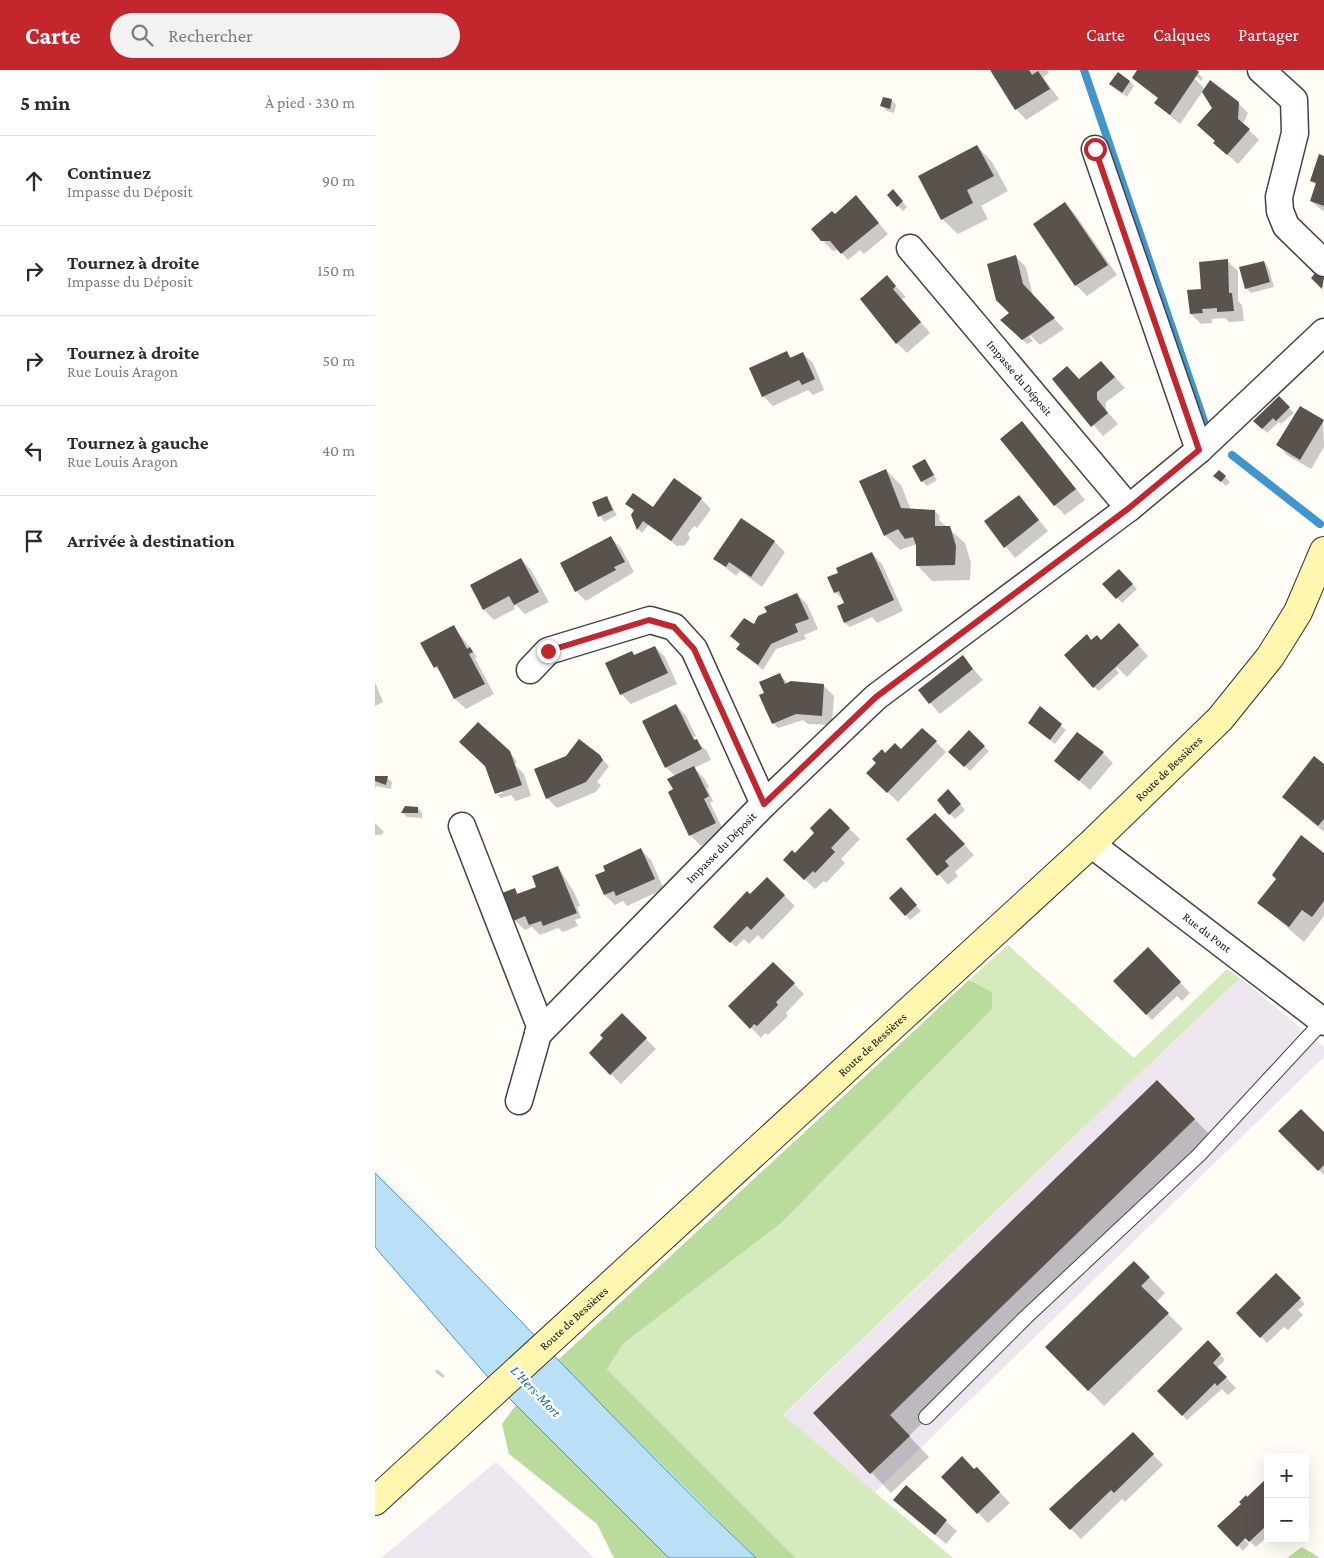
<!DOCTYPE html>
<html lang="fr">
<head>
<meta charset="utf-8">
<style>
  :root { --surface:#fff; --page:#f2f2f3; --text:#2b2b33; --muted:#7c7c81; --line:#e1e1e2; --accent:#c4262e }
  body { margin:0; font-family:"Crimson Pro",serif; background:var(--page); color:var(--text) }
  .controls { position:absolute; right:15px; bottom:15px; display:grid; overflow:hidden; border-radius:5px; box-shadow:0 5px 20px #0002 }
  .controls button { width:45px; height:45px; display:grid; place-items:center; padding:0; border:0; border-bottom:1px solid var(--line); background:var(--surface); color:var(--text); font:25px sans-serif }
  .stop { position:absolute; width:15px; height:15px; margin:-11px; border:4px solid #c4262e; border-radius:50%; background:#fff }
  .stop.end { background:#c4262e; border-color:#fff; box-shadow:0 1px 5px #0008 }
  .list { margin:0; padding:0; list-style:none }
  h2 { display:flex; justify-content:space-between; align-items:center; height:65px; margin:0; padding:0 20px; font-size:21px }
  h2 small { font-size:16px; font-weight:400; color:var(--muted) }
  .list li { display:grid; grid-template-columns:32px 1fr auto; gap:15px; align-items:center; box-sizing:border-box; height:90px; padding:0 20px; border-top:1px solid var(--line) }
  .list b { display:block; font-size:19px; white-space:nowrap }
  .list p { margin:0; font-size:16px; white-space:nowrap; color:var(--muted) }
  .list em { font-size:16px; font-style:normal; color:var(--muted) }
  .icon { flex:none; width:28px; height:28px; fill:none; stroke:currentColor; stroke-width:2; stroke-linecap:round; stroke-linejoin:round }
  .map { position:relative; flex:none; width:949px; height:1488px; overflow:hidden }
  header { display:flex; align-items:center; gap:30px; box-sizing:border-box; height:70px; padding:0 25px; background:var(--accent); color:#fff }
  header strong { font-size:24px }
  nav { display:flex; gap:28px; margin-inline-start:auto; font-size:18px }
  .search { width:350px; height:45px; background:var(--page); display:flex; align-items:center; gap:12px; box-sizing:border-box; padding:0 18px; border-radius:28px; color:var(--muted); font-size:19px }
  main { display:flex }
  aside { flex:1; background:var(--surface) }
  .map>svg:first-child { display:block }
  .industrial { fill:#eee6ef }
  .green { fill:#d5ebbd }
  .forest { fill:#b9dc9c }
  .water { fill:#b9e0f7; stroke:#3f96cf }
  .shadow { fill:#0003 }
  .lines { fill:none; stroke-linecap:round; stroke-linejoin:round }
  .stream { stroke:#3f96cf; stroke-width:8 }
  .building { fill:#5a524d }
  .service-casing { stroke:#444; stroke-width:16 }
  .minor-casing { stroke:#444; stroke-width:29 }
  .secondary-casing { stroke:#333; stroke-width:30 }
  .service { stroke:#fff; stroke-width:14 }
  .minor { stroke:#fff; stroke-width:26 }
  .secondary { stroke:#fff6b0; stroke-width:28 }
  .route { stroke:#c4262e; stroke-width:6 }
  .labels { text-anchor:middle; stroke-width:5; stroke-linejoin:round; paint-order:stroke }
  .street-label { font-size:12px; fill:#111; stroke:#fff }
  .water-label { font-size:14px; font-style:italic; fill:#1768a6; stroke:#fff }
</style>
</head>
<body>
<header>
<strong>Carte</strong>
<div class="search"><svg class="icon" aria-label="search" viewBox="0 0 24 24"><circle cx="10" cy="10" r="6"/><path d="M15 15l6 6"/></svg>Rechercher</div>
<nav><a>Carte</a><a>Calques</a><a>Partager</a></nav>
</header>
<main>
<aside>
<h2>5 min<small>À pied · 330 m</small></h2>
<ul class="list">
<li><svg class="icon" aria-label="ahead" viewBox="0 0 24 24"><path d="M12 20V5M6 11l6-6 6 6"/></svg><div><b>Continuez</b><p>Impasse du Déposit</p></div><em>90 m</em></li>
<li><svg class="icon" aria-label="right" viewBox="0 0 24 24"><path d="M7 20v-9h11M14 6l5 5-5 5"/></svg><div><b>Tournez à droite</b><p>Impasse du Déposit</p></div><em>150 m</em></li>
<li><svg class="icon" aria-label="right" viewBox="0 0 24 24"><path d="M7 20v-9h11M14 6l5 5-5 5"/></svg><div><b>Tournez à droite</b><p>Rue Louis Aragon</p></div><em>50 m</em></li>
<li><svg class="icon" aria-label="left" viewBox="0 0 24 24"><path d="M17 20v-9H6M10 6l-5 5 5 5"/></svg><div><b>Tournez à gauche</b><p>Rue Louis Aragon</p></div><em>40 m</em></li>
<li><svg class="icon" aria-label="arrive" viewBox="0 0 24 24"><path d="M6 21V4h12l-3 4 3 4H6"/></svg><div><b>Arrivée à destination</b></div></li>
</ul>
</aside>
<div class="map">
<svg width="949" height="1488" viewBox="0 0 949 1488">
  <rect width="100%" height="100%" fill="#fffdf5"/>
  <path class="industrial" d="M865 908 949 977V987L499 1423 408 1346Z
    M121 1392 219 1488H6Z"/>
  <path class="green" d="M633 875 759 988 852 899 865 908 408 1345 578 1488H421L232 1299 249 1273 405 1154 617 939V922L594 910Z"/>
  <path class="forest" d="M594 910 617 922V939L405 1154 249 1273 232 1299 421 1488H381L182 1291Z
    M141 1335 294 1488H239L222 1454 134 1384 127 1354Z
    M927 1477 945 1488H912Z"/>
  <path class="water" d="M0 1103C129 1230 250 1364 381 1488H294L112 1306 0 1177Z"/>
  <path class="shadow" d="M617 0H672L674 3 668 7 684 29 651 50 641 39Z
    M763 0H819L828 8 826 11 817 2 815 4 831 20 863 33 873 43 868 54 884 70 863 94 840 73 838 38 828 21 805 54 780 33 784 28 758 8Z
    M755 11 759 16 752 27 736 14Z
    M517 30 521 35 519 43 512 41 507 36Z
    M602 76 617 92 633 121 606 136 613 149 583 164 567 149Z
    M949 87V142L936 131 941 115 937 110Z
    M523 126 532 137 528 141 523 136Z
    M481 127 513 164 489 184 485 180 473 190 464 180 458 181 447 170 460 146Z
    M690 134 700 144 742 205 712 226 701 215 660 154Z
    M641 187 651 197 658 226 689 259 665 275 656 266 654 267 658 271 652 274 627 250 635 243Z
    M852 191 863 201V231L867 235 869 251 854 252 850 248 837 249V253L826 254 816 244 827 220Z
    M889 192 893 197 899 217 876 223 871 218Z
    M512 207 531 227 527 229 555 263 532 283 522 273Z
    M411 282 417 288 427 283 438 293 449 320 438 325 433 320 398 336 388 326Z
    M726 292 750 318 731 332V340L743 354 728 366 679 309 704 311Z
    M904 328 919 343 906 354 904 352 892 363 880 351Z
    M948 351 949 377 936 399 912 385 902 374Z
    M647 352 710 430 690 445 680 435Z
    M549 390 562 410 552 416 547 411Z
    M511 400 526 415 536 440 560 441 565 446 564 450 590 473 596 493 595 510 557 511 542 495V474L525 480 510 465Z
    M844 401 855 412 851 416 840 406Z
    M644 426 673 461 640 488 611 452Z
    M231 427 242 445 229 452 218 433Z
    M326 429 336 439 322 458 319 456 313 464 315 468 310 475 302 476 274 454 267 463 263 459 257 445 260 441 251 433 278 439Z
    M366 450 400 472 410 482 387 517 365 501 361 506 340 489Z
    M236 468 246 478 259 502 211 531 201 521Z
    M497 484 507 494 528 541 502 553 497 547 475 557 470 553 464 537 471 534 469 531 460 522 464 503Z
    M146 489 156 500 174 532 150 544 141 535 139 536 140 539 119 550 109 540Z
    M744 500 762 519 747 533 729 514Z
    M422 524 432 534 443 559 429 565 431 569 401 579 388 600 362 579 365 575 357 566 379 556Z
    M79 557 100 584 102 587 100 588 119 624 91 639 80 629 68 606 60 597Z
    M754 565 773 586 752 607 742 597 741 599 744 603 724 621 719 617 717 571Z
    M280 577 290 587 302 614 256 634 246 624 260 586Z
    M587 586 608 610 565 644 544 620Z
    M404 604 413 613 449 616 459 626 457 655 433 654 428 650 403 658 398 653 392 629Z
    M0 612 8 632 0 636Z
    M301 635 311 646 321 666 319 667 321 671 332 681 336 690 319 698 329 708 334 717 332 718 338 731 335 733 350 763 326 776 315 765 294 722 299 720 300 706 291 697Z
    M665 638 691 660 680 674 659 657Z
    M594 662 614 681 595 701 575 682Z
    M561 672 571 682 523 732 493 703 510 685Z
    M134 682 139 687 142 693 139 694 149 704 156 726 141 731 136 725 126 728 122 725 128 723 126 721Z
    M728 683 738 693 715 720 681 691Z
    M224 686 234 696 222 712 226 715 221 722 182 738 172 728 192 687Z
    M949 696V762L908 727Z
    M0 707 12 708 17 712 16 719 1 716 0 720Z
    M578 726 590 740 580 749 575 744Z
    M43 738 47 743V748L32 747 28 743Z
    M455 740 485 769 466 789 470 793 451 813 449 811 440 819 410 790 420 785 441 763Z
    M0 753 9 762 6 765H0Z
    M570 754 599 785 580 802 583 806 573 815 533 769Z
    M266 780 276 790 289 819 252 836 248 831 240 835 230 825Z
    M949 785V846L929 872 884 833 902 809Z
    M183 797 199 822 205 836 202 837 206 848 200 850 203 856 188 862 183 858 165 865 157 857 150 860 139 850 140 820 145 825 164 818Z
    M392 808 420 836 387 870 383 865 374 874 369 869 361 877 340 857Z
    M531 824 546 841 535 850 516 828Z
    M773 879 815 923 807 931 802 926 777 950 767 940Z
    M398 893 429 924 411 943 413 946 393 965 390 963 386 968 355 936Z
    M247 945 281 979 246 1014 215 983Z
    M782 1011 840 1070 534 1366 554 1387 516 1423 440 1343Z
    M949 1064V1105L915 1071Z
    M759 1192 790 1223 781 1232 808 1259 729 1336 671 1277Z
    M901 1204 930 1234 923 1240 928 1245 913 1260 909 1257 892 1273 862 1243Z
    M838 1276 850 1290 842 1298 861 1318 853 1325 847 1319 812 1350 783 1321Z
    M62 1299 70 1306 68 1308 60 1302Z
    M758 1364 788 1395 750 1432 747 1429 706 1469 676 1439Z
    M600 1401 612 1409 635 1433 613 1453 567 1407Z
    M893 1408V1466L881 1477 871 1468 870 1470 874 1474 868 1481 844 1456Z
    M531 1417 582 1461 571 1474 520 1430Z"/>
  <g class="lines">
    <path class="stream" d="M709 0 831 357
      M857 385 945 454"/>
  </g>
  <path class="building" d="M615 0H654L657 5 663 1 675 19 640 40Z
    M762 0H822L824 2 795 45 779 33 783 28 757 8Z
    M743 2 755 11 747 23 734 14Z
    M835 10 864 32 863 49 875 59 852 85 838 73 840 71 822 55 837 38 827 22Z
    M508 27 517 29 515 39 505 36Z
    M602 75 619 106 592 120 598 133 566 150 543 106Z
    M944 84 949 86V136L935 131 941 113 935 111Z
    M518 119 528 131 522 137 512 125Z
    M481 125 504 153 466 184 455 171H446L436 159 457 141 460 144Z
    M690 132 733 195 700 216 658 154Z
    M641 185 648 214 680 248 647 270 625 250 634 243 621 230 612 194Z
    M853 189 854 223H857L859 241 842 242V238L827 239 828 243 815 244 812 220 826 219 824 192Z
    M889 191 895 212 870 219 864 197Z
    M942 201 949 208 947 219 936 208Z
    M512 205 521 216 518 219 546 252 521 274 485 229Z
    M412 281 415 288 428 282 440 309 427 315 424 310 387 327 374 298Z
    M726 291 740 307 722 322V329L733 343 716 357 677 309 692 296 704 309Z
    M904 326 915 337 901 351 898 348 887 359 878 351Z
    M925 336 949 350 925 390 901 375Z
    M647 351 701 419 679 436 625 369Z
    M550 389 559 405 546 412 537 396Z
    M511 399 526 438 560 440V456H575L581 476 580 495 541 496V475L538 467 530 469 523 459 509 466 484 411Z
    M844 400 851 406 846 412 838 406Z
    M299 408 327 428 296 471 268 451 262 460 256 445 259 440 250 434 258 423 278 437Z
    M644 425 664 450 629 478 609 451Z
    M232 426 238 440 223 447 217 432Z
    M366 448 400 471 376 507 354 492 351 497 338 489Z
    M236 466 250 492 239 497 241 500 200 522 185 493Z
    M497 482 519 530 469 553 462 536 469 533 464 521 459 523 452 507 463 503 461 498Z
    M146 488 164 522 139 535 134 526 108 540 95 515Z
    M744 499 758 514 741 529 727 514Z
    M422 523 434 549 420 554 423 562 396 574 383 595 361 579 365 574 355 566 369 548 379 554 383 546 392 542 389 537Z
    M744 553 764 575 718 618 689 585 712 564 716 570 722 565 726 570Z
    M79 555 92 579 95 577 98 582 94 584 110 614 79 629 62 596 59 598 45 573Z
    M280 576 293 603 245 625 230 593 257 581 259 585Z
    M588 585 598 599 554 634 543 620Z
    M405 603 410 614 416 611 449 614 447 646 421 644 397 654 384 625 389 623 384 612Z
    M301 634 319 670 322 669 327 679 290 698 267 651Z
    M665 636 687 654 675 670 653 653Z
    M103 652 135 681 147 715 120 724 110 696 84 672Z
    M547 658 562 671 512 723 491 703 501 693 497 689 507 679 510 683 520 673 526 679Z
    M594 660 610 676 589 697 573 682Z
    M702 662 729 682 704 711 679 691Z
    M204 669 225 685 228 690 211 712 171 729 159 699 191 686Z
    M939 686 949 694V749L943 756 907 727Z
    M319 696 334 726 329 729 341 753 314 766 293 722 298 719 292 709Z
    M0 706H13L11 715 0 711Z
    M573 719 586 734 574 745 562 730Z
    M30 736 43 737V743H26Z
    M455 738 475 758 456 778 460 782 440 803 438 801 429 810 408 790 417 780 420 783 439 763 435 758Z
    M560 743 590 774 570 791 574 796 562 806 531 769Z
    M926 765 949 783V831L937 847 927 840 914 857 882 833 901 809 897 805Z
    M266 778 280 809 241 826 239 821 229 825 220 805 230 801 228 796Z
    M183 796 202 843 168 856 166 851 154 855 150 846 138 851 127 823 140 818 142 824 161 817 157 806Z
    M392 807 410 825 376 860 372 856 355 873 338 857 372 821 375 824Z
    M526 817 542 835 530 846 514 828Z
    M773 877 806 912 771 945 738 911Z
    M398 892 420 913 401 932 403 935 382 956 379 954 375 959 353 936Z
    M247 943 272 968 235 1005 214 983 228 968 225 965Z
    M782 1010 820 1049 515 1345 535 1366 495 1404 438 1343Z
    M926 1039 949 1062V1095L943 1101 903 1061Z
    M759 1191 775 1207 766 1216 794 1243 713 1321 670 1277Z
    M901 1203 926 1228 885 1268 861 1243Z
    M833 1270 846 1284 838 1293 852 1307 842 1316 840 1313 807 1346 782 1321Z
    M758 1362 779 1384 739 1423 736 1420 695 1460 674 1439Z
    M587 1386 599 1399 602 1397 625 1422 602 1444 566 1407Z
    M893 1407V1454L874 1472 870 1468 862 1477 842 1456 866 1434 864 1432 871 1425 872 1427Z
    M531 1415 572 1450 560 1465 518 1430Z"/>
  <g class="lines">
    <defs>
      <path id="service" d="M551 1347 650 1248 824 1085 948 951"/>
      <g id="minor">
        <path d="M886 0 919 30 920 63 904 127 905 141 911 156 949 193"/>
        <path d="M720 79 824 380"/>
        <path id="s1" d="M535 178 754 438"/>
        <path d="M155 600 173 581 275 550 299 557 319 579 389 734"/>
        <path d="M87 756 165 956 163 964"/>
        <path id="s2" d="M716 774 949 952"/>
        <path id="s3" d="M144 1031 163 964 389 734 501 627 754 438 824 380 949 262"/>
      </g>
      <g id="secondary">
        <path id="s4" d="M0 1431 716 774 845 649 895 587 923 542 949 481"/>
      </g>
    </defs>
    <use href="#service" class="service-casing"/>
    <use href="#minor" class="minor-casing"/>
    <use href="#secondary" class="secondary-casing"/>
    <use href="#service" class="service"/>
    <use href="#minor" class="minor"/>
    <use href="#secondary" class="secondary"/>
  </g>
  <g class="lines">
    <path class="route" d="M173 581 274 550 299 557 319 579 389 734 501 627 754 438 824 380 720 79"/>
  </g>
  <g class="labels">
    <g class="street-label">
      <text dy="4" stroke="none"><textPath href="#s1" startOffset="170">Impasse du Déposit</textPath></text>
      <text dy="4" stroke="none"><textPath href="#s4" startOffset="1080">Route de Bessières</textPath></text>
      <text dy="4" stroke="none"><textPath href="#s3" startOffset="331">Impasse du Déposit</textPath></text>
      <text dy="4" stroke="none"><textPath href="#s2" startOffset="146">Rue du Pont</textPath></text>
      <text dy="4" stroke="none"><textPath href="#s4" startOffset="675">Route de Bessières</textPath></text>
      <text dy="4" stroke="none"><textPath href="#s4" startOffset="270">Route de Bessières</textPath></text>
    </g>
    <g class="water-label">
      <text transform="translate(161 1321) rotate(46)" y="5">L'Hers-Mort</text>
    </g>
  </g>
</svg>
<div class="controls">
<button>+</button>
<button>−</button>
</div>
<div class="stop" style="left:720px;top:79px"></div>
<div class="stop end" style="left:173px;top:581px"></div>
</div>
</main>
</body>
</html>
